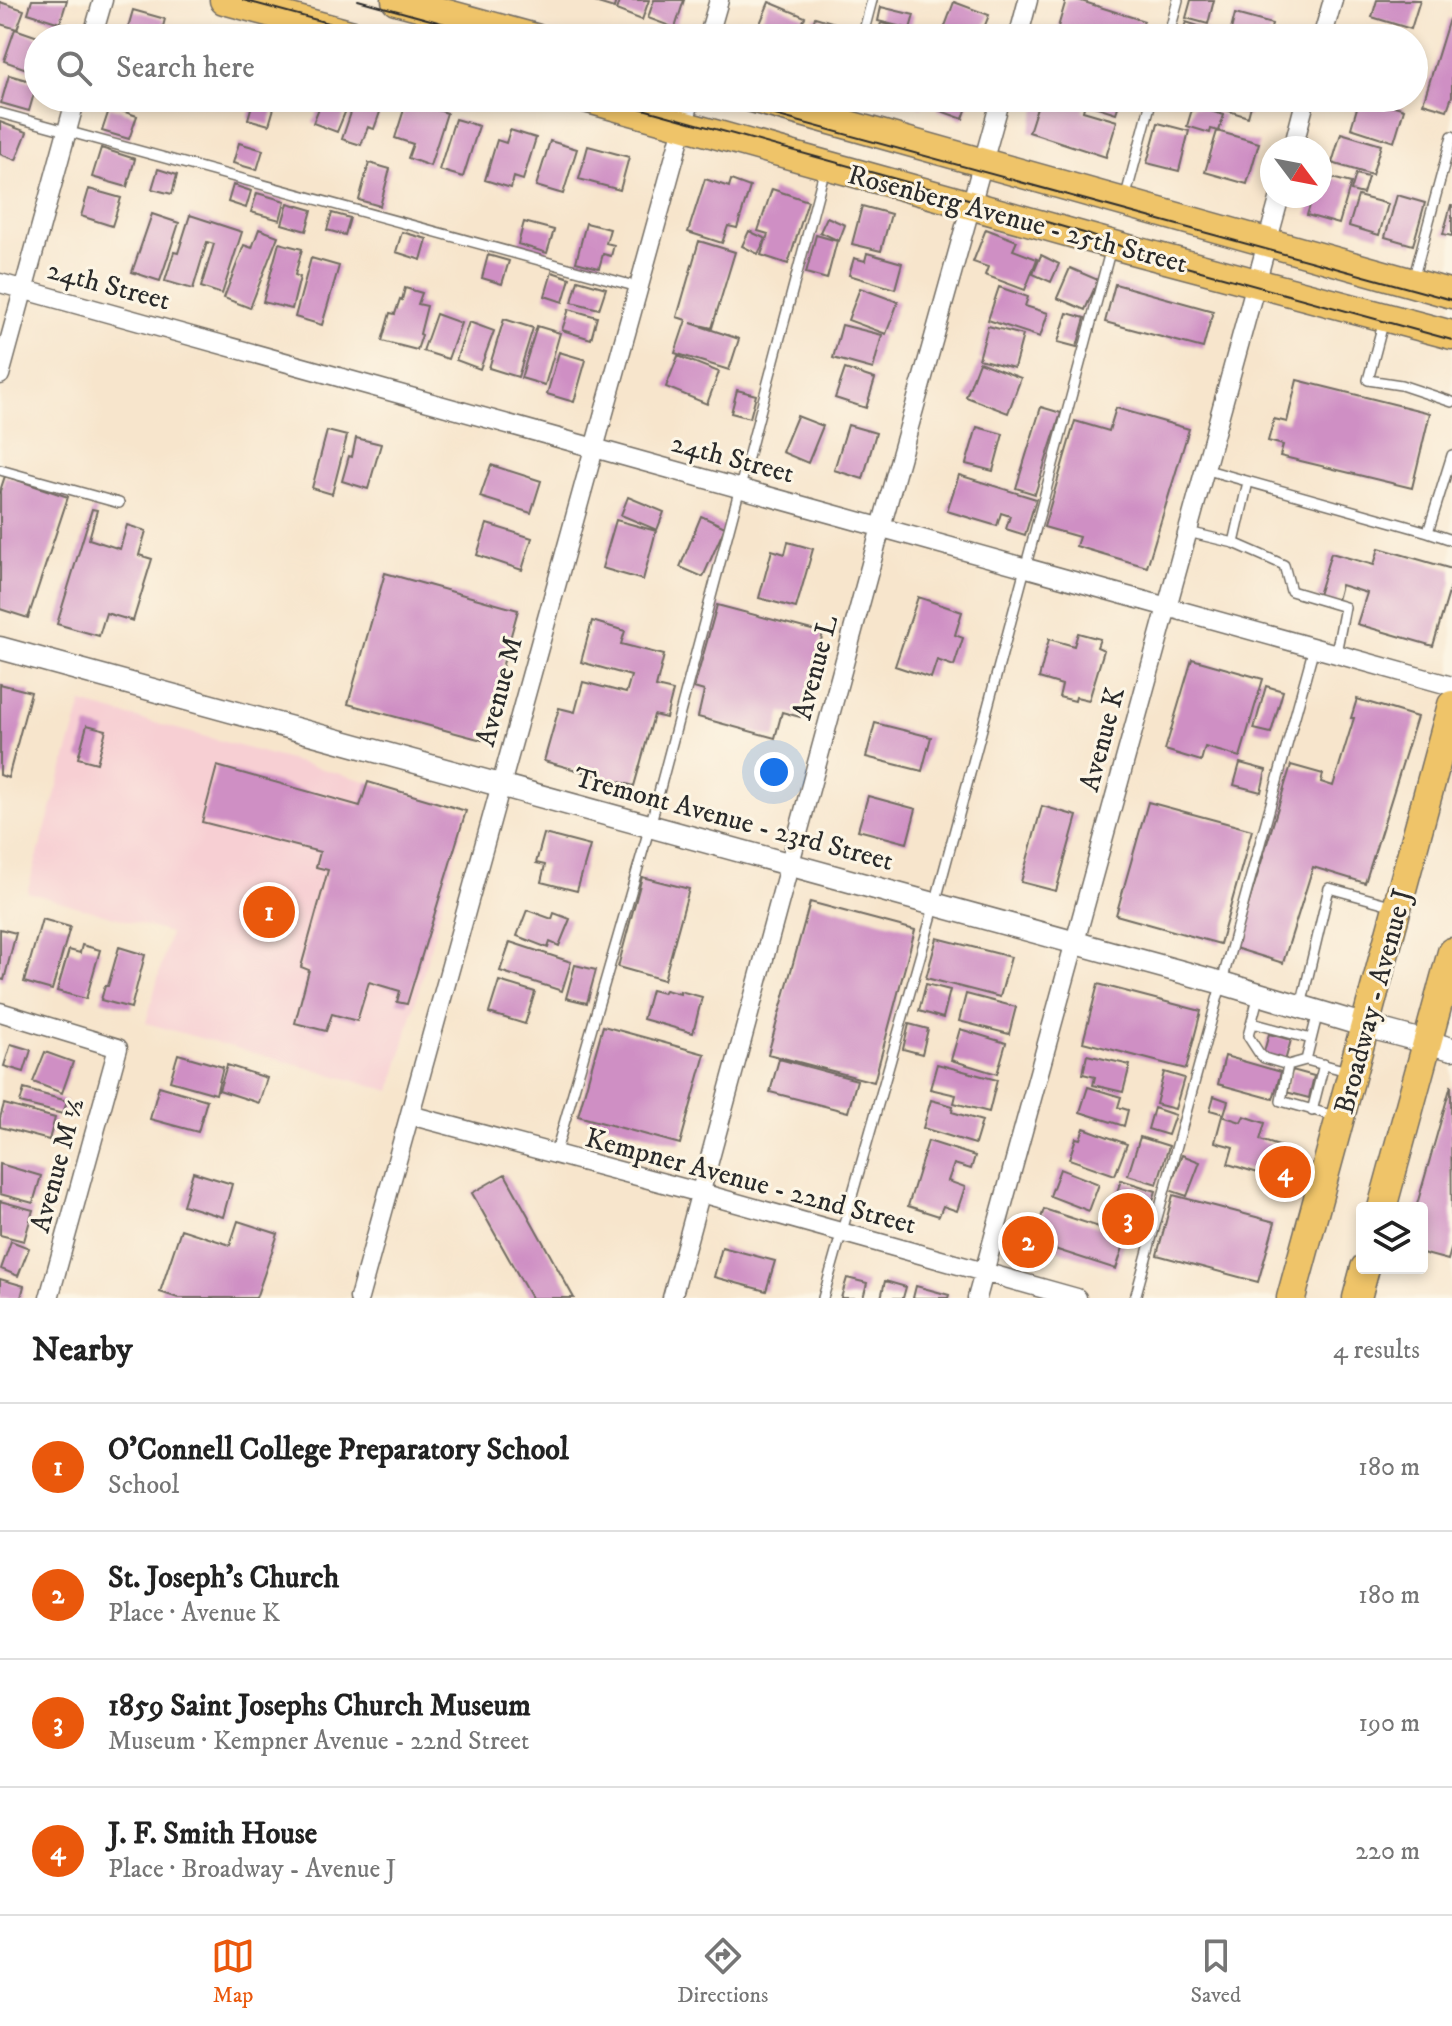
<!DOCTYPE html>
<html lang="en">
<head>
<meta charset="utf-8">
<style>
  :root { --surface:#fff; --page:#f6f6f6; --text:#222; --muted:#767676; --line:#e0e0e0; --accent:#ea580c }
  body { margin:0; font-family:"IM FELL DW Pica",serif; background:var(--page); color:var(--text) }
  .controls { position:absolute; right:24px; bottom:24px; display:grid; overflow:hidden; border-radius:8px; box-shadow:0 4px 12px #0003 }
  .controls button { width:72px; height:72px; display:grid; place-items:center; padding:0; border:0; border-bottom:2px solid var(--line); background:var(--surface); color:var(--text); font:40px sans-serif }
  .compass { position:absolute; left:1260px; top:136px; width:72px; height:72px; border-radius:50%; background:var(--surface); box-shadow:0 4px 12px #0003; rotate:122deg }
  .you { position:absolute; left:774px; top:772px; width:28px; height:28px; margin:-20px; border:6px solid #fff; border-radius:50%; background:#1a73e8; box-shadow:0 0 0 12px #1a73e833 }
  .badge { display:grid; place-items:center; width:52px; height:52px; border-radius:50%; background:var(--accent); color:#fff; font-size:26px; font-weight:700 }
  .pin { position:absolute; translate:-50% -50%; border:4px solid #fff; box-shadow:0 2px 8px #0006 }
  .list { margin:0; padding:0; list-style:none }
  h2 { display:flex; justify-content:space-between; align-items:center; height:104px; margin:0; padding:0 32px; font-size:34px }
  h2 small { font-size:26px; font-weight:400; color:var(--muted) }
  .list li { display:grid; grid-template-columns:52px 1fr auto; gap:24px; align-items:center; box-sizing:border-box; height:128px; padding:0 32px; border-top:2px solid var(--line) }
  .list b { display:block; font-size:30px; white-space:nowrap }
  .list p { margin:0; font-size:26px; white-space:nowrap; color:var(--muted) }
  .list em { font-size:26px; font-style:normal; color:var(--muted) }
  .icon { flex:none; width:44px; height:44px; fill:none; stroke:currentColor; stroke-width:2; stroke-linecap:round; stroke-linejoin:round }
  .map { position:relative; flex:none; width:1452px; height:1298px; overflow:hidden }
  .search { position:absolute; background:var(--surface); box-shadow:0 4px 12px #0003; left:24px; right:24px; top:24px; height:88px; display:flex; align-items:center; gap:20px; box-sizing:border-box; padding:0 28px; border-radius:44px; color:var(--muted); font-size:30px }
  .sheet { height:616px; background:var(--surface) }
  nav { display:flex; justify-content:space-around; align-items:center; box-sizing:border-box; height:112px; border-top:2px solid var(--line); background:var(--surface); font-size:22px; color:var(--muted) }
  nav a { display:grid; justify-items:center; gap:4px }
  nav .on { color:var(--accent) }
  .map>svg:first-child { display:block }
  .built { fill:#f7cfd3 }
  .building { fill:#cf8fc4 }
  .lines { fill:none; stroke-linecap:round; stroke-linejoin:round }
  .service-casing { stroke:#726c63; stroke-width:12 }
  .minor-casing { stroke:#726c63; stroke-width:21 }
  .tertiary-casing { stroke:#726c63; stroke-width:25 }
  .primary-casing { stroke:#726c63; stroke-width:31 }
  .service { stroke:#fff; stroke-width:9 }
  .minor { stroke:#fff; stroke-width:18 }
  .tertiary { stroke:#fff; stroke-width:22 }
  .primary { stroke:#efc469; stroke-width:28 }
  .tram { stroke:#2b2b2b; stroke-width:2 }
  .labels { text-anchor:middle; stroke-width:6; stroke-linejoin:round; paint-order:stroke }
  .street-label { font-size:28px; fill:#2b2b2b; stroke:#fcf5e5 }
</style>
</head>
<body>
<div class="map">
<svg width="1452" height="1298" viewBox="0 0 1452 1298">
  <rect width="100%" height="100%" fill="#fcf5e5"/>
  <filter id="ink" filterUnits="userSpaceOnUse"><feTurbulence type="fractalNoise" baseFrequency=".0125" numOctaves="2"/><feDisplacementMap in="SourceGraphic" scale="16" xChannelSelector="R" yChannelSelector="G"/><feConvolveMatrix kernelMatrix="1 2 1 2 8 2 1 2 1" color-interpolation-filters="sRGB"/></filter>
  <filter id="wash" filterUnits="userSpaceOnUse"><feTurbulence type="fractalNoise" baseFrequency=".006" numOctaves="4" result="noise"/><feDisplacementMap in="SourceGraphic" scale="32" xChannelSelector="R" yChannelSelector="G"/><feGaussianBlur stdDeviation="1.8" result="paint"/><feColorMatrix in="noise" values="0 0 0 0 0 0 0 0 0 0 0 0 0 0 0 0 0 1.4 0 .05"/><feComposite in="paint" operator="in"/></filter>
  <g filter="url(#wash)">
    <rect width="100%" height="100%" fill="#f7e5cc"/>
    <path class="built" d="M82 703 468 809 391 1091 146 1023 170 933 27 892Z"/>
    <g id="blocks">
      <path class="building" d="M32 0H67L60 23 28 13Z
        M588 0H616L614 8Z
        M620 0H649L642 20 616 10Z
        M654 0H684L675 28 648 18Z
        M1066 0H1078L1144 21 1138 38H1098L1082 33 1080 38H1069L1056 34Z
        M1191 0H1214L1208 24 1186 18Z
        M1377 0H1420L1411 29 1372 17Z
        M0 2 24 10 17 29 0 24Z
        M769 2 805 17 796 38H754Z
        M954 2 989 15 980 38H968L944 29Z
        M881 7 914 15 910 29 878 21Z
        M133 10 165 19 160 38H125Z
        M1235 14 1272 24 1269 38H1229Z
        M815 17 855 29 853 38H809Z
        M1449 19 1452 20V96L1447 110 1423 103Z
        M1186 22 1207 29 1204 38H1180Z
        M881 23 929 37V38H876Z
        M15 29 38 37V73L4 61Z
        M9 75 37 83 29 111 1 103Z
        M254 98H277L269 125 248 119Z
        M323 98H351L337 132 313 123Z
        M356 98H385L374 129 368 127 361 145 342 139Z
        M894 98H925L922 107Z
        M942 98H970L963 119 938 110Z
        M1040 98H1121L1116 113 1085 103 1083 111 1117 121 1106 157 1029 132Z
        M1202 98H1253L1248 117 1200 102Z
        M1360 98H1370L1404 109 1394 142 1351 128Z
        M407 100 447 113 430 166 408 158 413 144 395 138Z
        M1193 106 1224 115 1219 131 1211 129 1210 133 1187 126Z
        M110 107 137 116 129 139 102 131Z
        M455 119 479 126 463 177 439 170Z
        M0 122 27 132 16 160 0 154Z
        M1158 123 1189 131 1179 171 1147 163Z
        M510 130 536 138 523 180 514 177 511 188 485 180 497 140 506 143Z
        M1217 131 1259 143 1247 184 1205 172Z
        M1341 133 1381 145 1372 175 1332 163Z
        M550 141 577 149 563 194 536 186Z
        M239 143 263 150 257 170 233 163Z
        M588 146 629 157 620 190 579 179Z
        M101 148 135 159 127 187 92 177Z
        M369 163 390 169 380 206 359 200Z
        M158 169 177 175 172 194 152 189Z
        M1356 174 1368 177 1363 194 1351 191Z
        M1332 178 1351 183 1339 224 1307 215 1313 196H1320V184L1329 186Z
        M705 179 729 187 731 180 750 187 737 228 728 226 722 243 688 232Z
        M233 185 251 191 246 208 228 202Z
        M89 189 121 198 112 226 81 216Z
        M772 189 808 201 788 264 761 255 768 234 758 231Z
        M257 193 285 201 280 220 251 212Z
        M1397 195 1425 203 1413 245 1385 237Z
        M1358 196 1388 204 1379 235 1349 226Z
        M288 203 312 210 306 231 282 224Z
        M1451 205H1452V236L1443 234Z
        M862 206 891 214 881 251 852 244Z
        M332 213 350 218 345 235 327 230Z
        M152 214 179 223 160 281 132 272Z
        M190 215 242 232 222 294 201 287 214 244 207 242 193 289 165 281 174 252 178 253Z
        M827 217 845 225 839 241 820 232Z
        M524 222 554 230 547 253 518 244Z
        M586 223 610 229 606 243 614 245 611 256 603 254 599 268 576 262Z
        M259 229 278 236 250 308 224 298 244 245 252 248Z
        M986 229 1017 241 1013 250 1037 259 1025 290 985 275 988 267 973 262Z
        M749 231 766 239 758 254 742 246Z
        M402 232 427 239 421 260 396 252Z
        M816 235 837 241 827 279 806 273Z
        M699 241 735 252 712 328 691 323 739 339 729 370 675 353 686 320 677 317Z
        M279 243 302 249 295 275 300 277 292 309 263 302Z
        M867 253 902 263 895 289 849 275 854 258 865 261Z
        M488 255 509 261 502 284 482 278Z
        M1041 255 1059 264 1051 282 1033 274Z
        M311 258 339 266 322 325 295 317Z
        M1070 268 1098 280 1085 310 1057 298Z
        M552 272 570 278 563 302 545 296Z
        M578 280 606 288 599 309 572 302Z
        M1115 284 1213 311 1203 348 1105 322Z
        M999 287 1028 297 1025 306 1048 313 1040 337 988 320Z
        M405 288 422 293 418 304 427 306 420 334 422 335 417 350 382 341 390 313 395 314 400 299 402 300Z
        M860 288 898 302 886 334 848 320Z
        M569 309 597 317 591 339 562 330Z
        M1067 313 1085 318 1077 347 1058 342Z
        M436 314 461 323 448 359 423 351Z
        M504 319 533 328 518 377 489 368Z
        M469 322 494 331 480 369 456 360Z
        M842 325 882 335 873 369 833 358Z
        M537 326 560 333 545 385 521 378Z
        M988 326 1023 335 1014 368 979 359Z
        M559 352 586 360 574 402 547 394Z
        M678 356 719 372 707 404 666 387Z
        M979 362 1021 378 1008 413 966 397Z
        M845 369 875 379 866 408 835 398Z
        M1297 380 1430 413 1412 488 1280 456 1283 445 1268 441 1274 419 1287 422Z
        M737 390 756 395 750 418 731 413Z
        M1041 407 1061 413 1035 494 1016 488Z
        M1116 408 1189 429 1147 567 1076 546 1079 537 1044 527 1075 421 1109 431Z
        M797 416 823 426 808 463 782 452Z
        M848 425 876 433 863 479 834 470Z
        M977 427 1003 434 993 471 966 464Z
        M327 431 347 436 332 494 312 488Z
        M356 438 381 444 368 489 342 481 349 456 352 457Z
        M491 465 541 481 531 513 480 497Z
        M959 475 1036 499 1025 535 1006 529 1010 516 1001 513 997 526 947 511Z
        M5 476 68 497 28 618 0 609V491Z
        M628 497 664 512 657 530 621 515Z
        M92 509 97 510 89 539 120 549 127 525 146 531 139 555 152 559 133 621 106 613 99 636 57 624Z
        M701 516 725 527 703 577 680 567Z
        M616 520 656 531 643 580 602 568Z
        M487 524 532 538 522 570 477 555Z
        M788 542 813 549 796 608 759 598 772 550 785 554Z
        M1379 548 1452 569V582L1433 646 1357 624 1367 593 1341 585 1336 604 1317 598 1331 553 1374 565Z
        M385 573 518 610 482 740 348 704Z
        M918 597 962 612 955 635 963 638 954 666 937 660 931 678 895 666Z
        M717 605 823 633 800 717 782 712 775 738 698 717 704 691 694 688Z
        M592 621 625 631 621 644 664 655 656 687 673 691 666 718 654 715 634 786 544 761 559 708 575 712 583 682 626 693 631 676 581 662Z
        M1078 633 1100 639 1097 647 1104 650 1089 700 1076 697 1075 701 1059 697 1062 685 1039 678 1049 639 1074 646Z
        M1192 659 1263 679 1240 757 1205 747 1201 761 1165 750Z
        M0 684 31 692 8 778 0 775Z
        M1266 686 1283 691 1271 733 1254 729Z
        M1357 699 1417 717 1365 883 1313 867 1283 963 1235 948 1291 765 1323 774 1321 782 1333 786 1354 718H1351Z
        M875 723 931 737 922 771 866 757Z
        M87 725 106 730 97 763 78 758Z
        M1240 763 1266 770 1261 792 1234 785Z
        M217 766 360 806 368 782 466 811 407 1004 397 1002 400 991 369 982 357 1021 332 1014 326 1031 295 1023 309 970 301 967 328 870 316 867 320 852 202 822Z
        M868 796 916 809 907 843 858 830Z
        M1148 802 1252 830 1220 944 1116 915Z
        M1042 806 1077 816 1056 891 1021 882Z
        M544 834 590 846 577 891 541 882 545 865 536 863Z
        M642 877 689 889 664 980 618 967Z
        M810 902 915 930 874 1082 768 1054Z
        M527 910 552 919 554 913 570 919 559 946 550 942 548 948 517 936Z
        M42 919 70 927 52 990 24 982Z
        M0 929 16 933 4 980 0 979Z
        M937 938 1011 957 1000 997 926 978Z
        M510 942 571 962 562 991 500 971Z
        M82 945 100 950 86 999 57 991 69 950 80 953Z
        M119 947 145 955 131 1008 101 1000 105 986H108Z
        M575 965 596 970 587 1003 566 998Z
        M499 981 535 992 525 1024 489 1013Z
        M926 984 950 990 943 1018 919 1011Z
        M1098 984 1201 1011 1186 1069 1083 1042Z
        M651 990 663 993 665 990 680 994V991L702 997 693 1033 643 1019Z
        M966 994 1016 1007 1009 1034 959 1021Z
        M909 1024 928 1029 922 1054 903 1049Z
        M603 1026 705 1054 680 1144 578 1116Z
        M960 1029 1006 1043 997 1074 951 1060Z
        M1269 1034 1291 1040 1285 1061 1263 1055Z
        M11 1044 31 1050 24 1072 4 1066Z
        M45 1052 73 1062 62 1093 33 1082Z
        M178 1054 223 1067 216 1094 170 1081Z
        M1087 1055 1130 1065 1123 1092 1093 1085 1095 1077 1083 1074Z
        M1225 1056 1281 1072 1273 1099 1218 1084Z
        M779 1059 857 1080 848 1112 770 1092Z
        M937 1064 997 1080 989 1112 954 1103 956 1095 930 1089Z
        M227 1065 267 1078 259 1103 219 1090Z
        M1292 1070 1314 1076 1309 1098 1286 1092Z
        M1164 1072 1184 1078 1175 1109 1156 1104Z
        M1451 1085 1452 1246 1448 1260 1422 1253V1208H1416Z
        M159 1086 207 1100 198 1132 150 1119Z
        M1088 1087 1121 1097 1118 1107 1128 1110 1124 1126 1080 1112Z
        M24 1089 67 1101 63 1114 20 1103Z
        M1214 1096 1228 1101 1224 1114 1210 1110Z
        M931 1100 953 1106 952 1112 982 1121 975 1144 923 1128Z
        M4 1104 55 1118 49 1140 0 1127V1118Z
        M1154 1108 1175 1115 1168 1135 1148 1129Z
        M1222 1116 1241 1122 1244 1116 1265 1123 1260 1140 1285 1148 1275 1178 1228 1164 1233 1147 1215 1142Z
        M1084 1128 1127 1144 1115 1175 1069 1159 1076 1138 1080 1139Z
        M1140 1137 1169 1146 1157 1184 1128 1175Z
        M928 1141 975 1156 971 1169 954 1164 948 1181 965 1187 957 1211 943 1206 939 1216 908 1206Z
        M1182 1155 1200 1162 1187 1196 1169 1190Z
        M0 1164 41 1176 33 1203 0 1194Z
        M1060 1169 1099 1184 1089 1211 1050 1196Z
        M193 1172 232 1184 223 1217 183 1205Z
        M505 1174 574 1298H531L472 1193Z
        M1121 1180 1156 1191 1142 1234 1129 1229 1116 1269 1033 1242 1044 1209 1105 1229Z
        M1173 1195 1275 1222 1258 1282 1157 1255Z
        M0 1201 33 1210 24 1241 0 1235Z
        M238 1221 278 1234 256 1298H178L160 1292 181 1229 230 1245Z
        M11 1241 29 1248 18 1276 1 1269Z
        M722 1247 775 1261 766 1291 714 1277Z
        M847 1278 867 1283 863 1298H841Z
        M0 1279 24 1286 21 1298H0Z
        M885 1281 906 1287 903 1298H881Z
        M916 1286 949 1295 948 1298H913Z"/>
    </g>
  </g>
  <g filter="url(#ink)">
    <use href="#blocks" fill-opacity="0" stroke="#726c63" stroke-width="2"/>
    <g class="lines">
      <defs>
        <path id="service" d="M862 38 872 0
          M1168 38 1178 0
          M0 113 638 287
          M840 118 846 98
          M1125 199 1152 98
          M1413 280 1452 136
          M1384 320 1368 380 1401 385 1452 402
          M1452 455 1428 532 1452 540
          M1204 469 1428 532
          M0 470 119 503
          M1188 532 1234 543 1284 565 1291 591 1345 607 1336 653
          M1234 543 1248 482
          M1259 994 1248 1036 1259 1053 1264 1058 1288 1065 1306 1060 1351 1072
          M1301 1006 1329 888 1394 906
          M1252 1023 1311 1039
          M1306 1060 1318 1012
          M1288 1065 1281 1101 1338 1117
          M1312 1111 1324 1064
          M555 1155 650 826 825 168
          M823 1298 935 904 1111 248
          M1135 1298 1314 647"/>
        <path id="minor" d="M92 38 103 0
          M708 38 719 0
          M1018 38 1028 0
          M1322 38 1333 0
          M1293 148 1306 98
          M0 283 1452 686
          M0 375 76 98
          M0 1012 118 1048 49 1298
          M410 1115 701 1193 1077 1298
          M359 1298 691 98
          M672 1298 881 527 1001 98
          M977 1298 1280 196"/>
        <path id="tertiary" d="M0 648 1222 983 1366 1026 1452 1049"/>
        <path id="primary" d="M224 0 364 38
          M396 0 535 38
          M585 98 1132 250 1452 335
          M752 98 1452 294
          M1382 1208 1452 952
          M1291 1298 1452 705
          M1357 1298 1365 1268"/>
      </defs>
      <use href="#service" class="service-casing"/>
      <use href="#minor" class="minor-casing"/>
      <use href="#tertiary" class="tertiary-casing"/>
      <use href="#primary" class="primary-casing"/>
      <use href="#service" class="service"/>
      <use href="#minor" class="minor"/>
      <use href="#tertiary" class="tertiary"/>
      <use href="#primary" class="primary"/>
      <path class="tram" d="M243 0 383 38
        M358 0 496 38
        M603 98 972 200 1084 233 1157 259 1452 340
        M713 98 1452 300"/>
    </g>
  </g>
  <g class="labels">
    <g class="street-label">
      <text transform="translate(1018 218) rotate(15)" y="10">Rosenberg Avenue - 25th Street</text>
      <text transform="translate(109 284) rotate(15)" y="10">24th Street</text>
      <text transform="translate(733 457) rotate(15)" y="10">24th Street</text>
      <text transform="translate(814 667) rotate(-75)" y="10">Avenue L</text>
      <text transform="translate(498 691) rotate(-75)" y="10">Avenue M</text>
      <text transform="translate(1101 739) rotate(-75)" y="10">Avenue K</text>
      <text transform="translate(734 818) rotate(15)" y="10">Tremont Avenue - 23rd Street</text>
      <text transform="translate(1372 1001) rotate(-75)" y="10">Broadway - Avenue J</text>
      <text transform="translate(56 1165) rotate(-75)" y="10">Avenue M ½</text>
      <text transform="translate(751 1180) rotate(15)" y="10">Kempner Avenue - 22nd Street</text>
    </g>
  </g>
</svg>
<div class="controls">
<button><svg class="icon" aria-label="layers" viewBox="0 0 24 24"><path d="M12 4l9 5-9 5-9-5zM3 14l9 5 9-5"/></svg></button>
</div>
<svg class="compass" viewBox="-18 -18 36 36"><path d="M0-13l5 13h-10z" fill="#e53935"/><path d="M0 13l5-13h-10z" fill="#767676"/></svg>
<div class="you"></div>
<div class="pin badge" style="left:269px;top:912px">1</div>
<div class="pin badge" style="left:1028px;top:1242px">2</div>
<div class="pin badge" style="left:1128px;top:1219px">3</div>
<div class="pin badge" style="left:1285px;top:1172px">4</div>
<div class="search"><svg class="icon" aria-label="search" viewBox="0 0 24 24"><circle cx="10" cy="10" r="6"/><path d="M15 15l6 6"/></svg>Search here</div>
</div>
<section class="sheet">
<h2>Nearby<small>4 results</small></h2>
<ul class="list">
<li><span class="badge">1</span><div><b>O'Connell College Preparatory School</b><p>School</p></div><em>180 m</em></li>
<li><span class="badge">2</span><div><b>St. Joseph's Church</b><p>Place · Avenue K</p></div><em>180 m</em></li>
<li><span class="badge">3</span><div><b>1859 Saint Josephs Church Museum</b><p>Museum · Kempner Avenue - 22nd Street</p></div><em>190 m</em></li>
<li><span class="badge">4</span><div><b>J. F. Smith House</b><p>Place · Broadway - Avenue J</p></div><em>220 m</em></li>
</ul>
</section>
<nav>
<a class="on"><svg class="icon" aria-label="map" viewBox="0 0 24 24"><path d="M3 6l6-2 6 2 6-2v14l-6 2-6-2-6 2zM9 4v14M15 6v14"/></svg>Map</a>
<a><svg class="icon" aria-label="directions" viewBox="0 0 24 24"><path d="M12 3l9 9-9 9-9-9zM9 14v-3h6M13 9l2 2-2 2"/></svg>Directions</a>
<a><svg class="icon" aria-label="saved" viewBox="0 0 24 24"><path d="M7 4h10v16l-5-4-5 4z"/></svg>Saved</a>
</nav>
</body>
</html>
